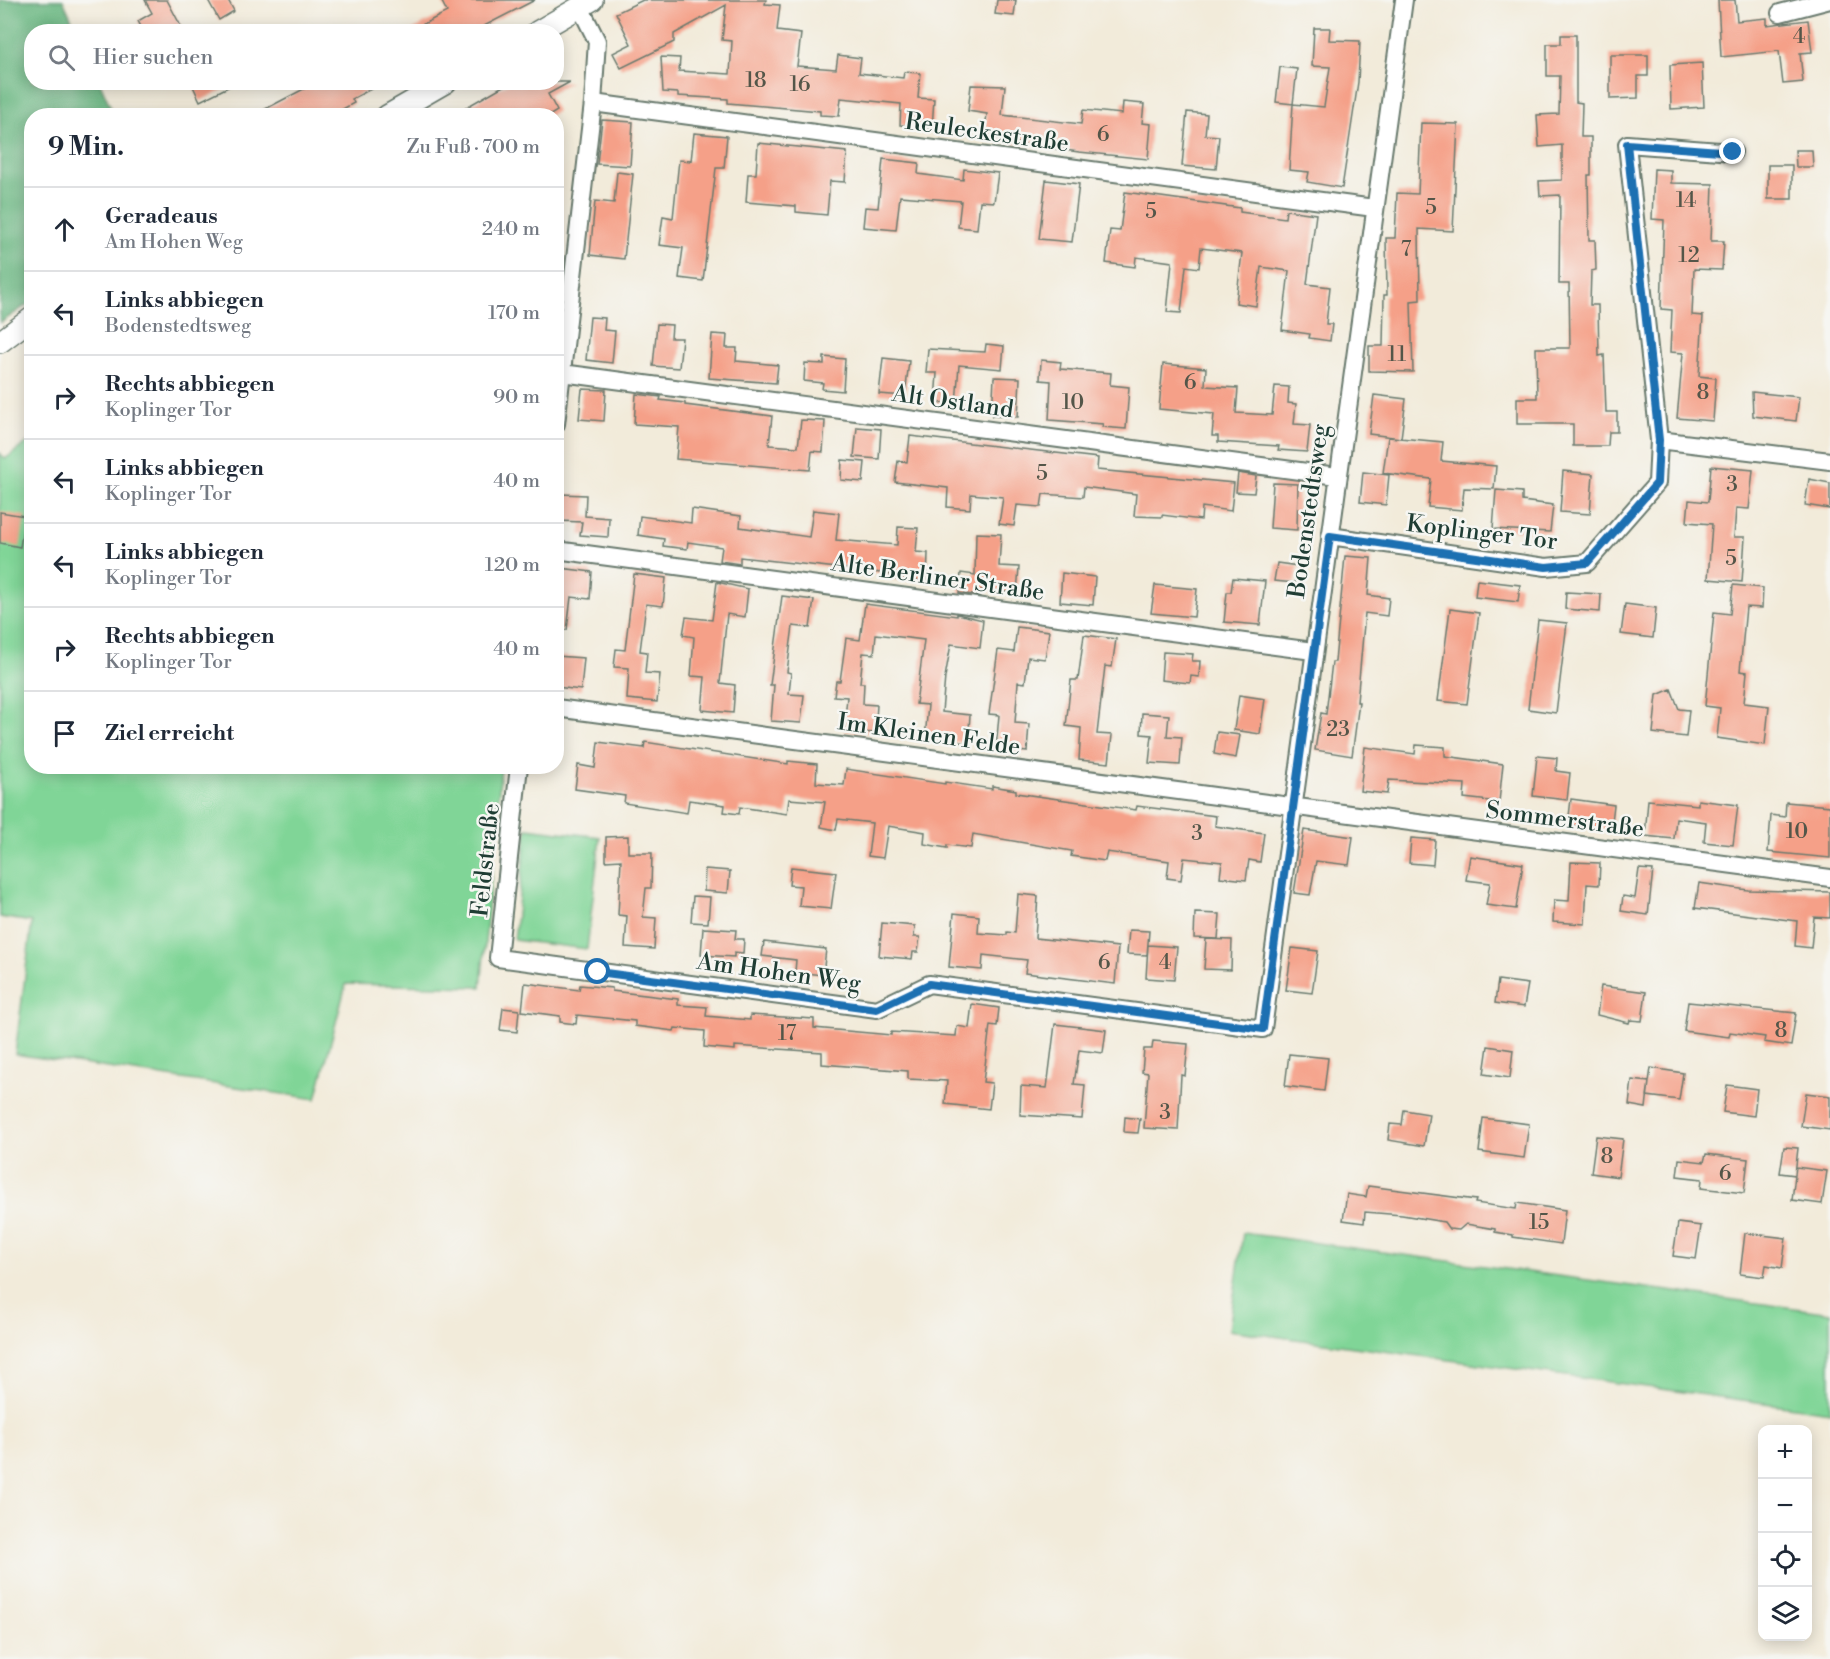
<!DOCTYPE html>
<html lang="de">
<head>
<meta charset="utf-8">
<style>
  :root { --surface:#fff; --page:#f6f6f7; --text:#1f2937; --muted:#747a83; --line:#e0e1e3 }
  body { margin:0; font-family:"Libre Bodoni",serif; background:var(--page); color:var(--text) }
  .controls { position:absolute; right:18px; bottom:18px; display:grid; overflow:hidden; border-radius:12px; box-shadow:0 3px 15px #0003 }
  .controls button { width:54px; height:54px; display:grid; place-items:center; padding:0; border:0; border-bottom:2px solid var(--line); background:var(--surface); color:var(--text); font:30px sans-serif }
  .stop { position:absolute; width:18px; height:18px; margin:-14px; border:4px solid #1f6fb2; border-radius:50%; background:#fff }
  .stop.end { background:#1f6fb2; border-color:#fff; box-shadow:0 2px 6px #0008 }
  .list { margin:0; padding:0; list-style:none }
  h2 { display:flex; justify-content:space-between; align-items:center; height:78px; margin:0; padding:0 24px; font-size:26px }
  h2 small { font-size:20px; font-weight:400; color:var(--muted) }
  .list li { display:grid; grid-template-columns:39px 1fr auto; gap:18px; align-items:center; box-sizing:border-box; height:84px; padding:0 24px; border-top:2px solid var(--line) }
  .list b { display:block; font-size:22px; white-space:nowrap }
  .list p { margin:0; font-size:20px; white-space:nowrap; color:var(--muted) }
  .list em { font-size:20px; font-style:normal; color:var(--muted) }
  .icon { flex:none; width:33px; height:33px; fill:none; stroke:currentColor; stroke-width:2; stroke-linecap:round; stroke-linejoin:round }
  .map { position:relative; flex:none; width:1830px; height:1659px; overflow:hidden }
  .search { position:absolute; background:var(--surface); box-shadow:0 3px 15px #0003; left:24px; top:24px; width:540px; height:66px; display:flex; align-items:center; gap:15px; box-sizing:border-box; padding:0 21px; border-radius:24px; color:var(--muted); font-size:22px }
  .panel { position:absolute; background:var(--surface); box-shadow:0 3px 15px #0003; left:24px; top:108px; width:540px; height:666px; border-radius:24px }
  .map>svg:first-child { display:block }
  .green { fill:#80d597; stroke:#508966; stroke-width:1.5 }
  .forest { fill:#68b680; stroke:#447a5a; stroke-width:1.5 }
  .building { fill:#f5a088 }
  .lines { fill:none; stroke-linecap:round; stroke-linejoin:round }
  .minor-casing { stroke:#697a6e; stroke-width:20 }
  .tertiary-casing { stroke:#697a6e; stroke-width:24 }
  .minor { stroke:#fff; stroke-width:16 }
  .tertiary { stroke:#fff; stroke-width:21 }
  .route { stroke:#1f6fb2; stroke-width:8 }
  .labels { text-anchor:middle; stroke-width:5; stroke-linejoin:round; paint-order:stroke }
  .number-label { font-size:21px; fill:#545649 }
  .street-label { font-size:24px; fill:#1f3d34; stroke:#f6f6f2 }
</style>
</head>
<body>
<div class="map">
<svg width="1830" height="1659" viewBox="0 0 1830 1659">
  <rect width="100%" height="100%" fill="#f6f6f2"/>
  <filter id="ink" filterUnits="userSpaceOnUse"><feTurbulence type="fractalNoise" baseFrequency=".0167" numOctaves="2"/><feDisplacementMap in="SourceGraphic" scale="12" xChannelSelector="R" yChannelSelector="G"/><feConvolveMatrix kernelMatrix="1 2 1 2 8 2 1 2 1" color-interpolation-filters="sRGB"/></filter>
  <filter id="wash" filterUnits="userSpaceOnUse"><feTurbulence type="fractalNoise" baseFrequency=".008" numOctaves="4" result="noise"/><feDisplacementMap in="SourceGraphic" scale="24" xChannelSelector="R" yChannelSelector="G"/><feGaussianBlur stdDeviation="1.35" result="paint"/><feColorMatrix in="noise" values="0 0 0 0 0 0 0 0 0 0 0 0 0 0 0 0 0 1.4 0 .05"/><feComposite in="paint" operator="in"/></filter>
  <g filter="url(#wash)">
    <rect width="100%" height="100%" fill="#f2ebda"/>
    <path class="green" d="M31 440 32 766 501 767 481 987 346 984 316 1099 15 1054 32 922 0 917V453L5 459Z
      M527 828 600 837 587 949 514 940Z
      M1243 1233 1830 1313V1412L1229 1330Z"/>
    <path class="forest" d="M0 0H63L77 31 32 32V82L100 83 114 115 32 116 31 302 0 323Z"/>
    <g id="blocks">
      <path class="building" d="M145 0H167L184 32H144L138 21 152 13Z
        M208 0H228L234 11 219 20Z
        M441 0H535L484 26 487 32H408L447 12Z
        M643 0H766L765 4 780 5 777 31 801 34 797 66 836 69 838 55 861 58 859 73 903 78 904 72 920 73 918 98 934 99 932 128 900 125 901 104 841 98 839 116 820 115V111L728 103V99L678 96V93L663 92 661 57 680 58 679 71 730 74 732 41 722 40 726 5 674 34V42L621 68 613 53 631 44 616 13Z
        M997 0H1016L1014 16 995 14Z
        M1718 0H1735L1737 21 1767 18V25L1808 20 1812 52 1800 53 1803 82 1783 84 1779 51 1721 57Z
        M1314 28H1330L1329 40 1360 41 1358 82 1342 188 1307 182 1309 172 1289 170 1293 104 1324 107 1330 67 1312 66Z
        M1561 35H1576V102L1582 103 1581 137H1591V175H1588L1589 240H1595L1596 270 1591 271 1590 305H1598L1599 356 1604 355 1606 412H1617V432H1609L1608 446H1573V424H1517V398H1537L1536 348H1570L1569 284H1559L1560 195 1540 196 1539 181 1562 180V145L1539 147 1537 115 1559 114 1560 76H1547V44H1561Z
        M1610 55H1648V76H1638V98L1610 99Z
        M1702 63 1704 107 1671 109 1670 65Z
        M1280 67 1297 69 1293 104 1276 102Z
        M191 82H238L200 101Z
        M317 82H384L352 99 354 103 330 116H252Z
        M510 82H570L548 94 557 111 549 116H451Z
        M971 85 1005 86 1002 115 1081 124 1083 110 1122 114 1123 102 1144 104 1142 123 1151 124 1148 159 1079 152 1008 142V139L984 136 987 114 968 111Z
        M1187 112 1207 114 1205 135 1219 136 1216 169 1182 166Z
        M602 120 633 122 630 166 597 164Z
        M1421 123 1458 124 1453 231 1419 229 1420 300 1411 301 1413 372 1369 371V346H1383L1384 295H1387L1386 238H1395L1397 193 1418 194Z
        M694 133 727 136 724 168H716L703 281 679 278 683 248 659 245 663 216 673 218 679 160 691 161Z
        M758 143 847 152 845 182 830 181 827 215 796 212V206L746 202 748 174H756Z
        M1795 150H1812L1813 167H1796Z
        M883 159 919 163 918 174 963 180 964 169 998 173 994 202 980 201 977 229 958 227 961 201 900 196 896 230 863 227 865 207 878 208Z
        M1768 165H1792V199H1768Z
        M1654 169 1671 170V183L1713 184 1711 241H1724L1722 270 1694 269 1692 315 1703 316 1699 376 1716 378 1713 421 1677 418 1683 353 1670 352 1672 310 1661 309 1664 220 1652 219Z
        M617 172 633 174 624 259 590 255 595 201 614 203Z
        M1046 180 1079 184 1072 242 1039 239Z
        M1125 192 1240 208V212L1285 218 1286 210 1316 214 1307 284 1330 287 1326 324H1332L1330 341 1309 338 1310 334 1282 330 1289 271 1261 267 1256 306 1236 303 1242 253 1201 248 1199 268 1186 266 1181 313 1167 312 1172 262 1136 257 1135 267 1106 263 1110 230 1120 231Z
        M590 317 605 318 604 330 615 331 612 363 586 360Z
        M657 324 672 325 671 338H682L679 368 653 366Z
        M712 334 727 335 726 348H737L736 361 778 365 776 383 709 378Z
        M986 344 1004 346 1002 369 959 365 956 404 935 402 937 373H926L928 349 985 352Z
        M824 357 845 359 843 391 822 389 823 383 804 381 805 363 824 364Z
        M883 358 909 361 905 396 879 394Z
        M1041 360 1061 362 1060 369 1111 373 1110 385 1129 387 1126 429 1102 427 1103 424 1049 420 1051 381 1040 380Z
        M1163 364 1206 368 1205 386 1238 388 1236 413 1272 415 1275 386 1289 387 1288 403 1296 404 1294 424 1310 425 1307 452 1278 450 1279 446 1218 442V436H1212L1214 414 1159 409Z
        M994 377 1020 378 1018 417 992 416Z
        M582 389 606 390 604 421 579 419Z
        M1752 392 1799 397 1796 421 1753 416Z
        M636 394 661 397 660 400 685 403V405L772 416 769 445 798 447 801 420 825 421 823 452 812 451 810 470 676 459 679 427 634 424Z
        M1374 395 1406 399 1401 438 1369 434Z
        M857 427 881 429 879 459 854 457Z
        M910 436 1098 458 1097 470 1234 483 1231 511 1202 507 1201 520 1162 515V517L1134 516 1136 494 1084 487 1083 497 1043 494 1041 507 1017 505 1014 526 999 524 1003 497 971 494 970 509 947 507 948 488 895 482 898 461 907 462Z
        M1388 437 1443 442 1441 461 1496 466 1494 489 1464 488 1462 510 1428 507 1431 479 1383 473Z
        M842 460 865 462 863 482 841 480Z
        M1711 466 1753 470 1749 509 1736 508 1734 537H1745L1742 582 1708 579 1712 524 1687 522 1689 500 1708 502Z
        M1563 471 1593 474 1590 514 1560 512Z
        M1363 472 1389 475 1386 505 1360 502Z
        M1238 473 1256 476 1254 493 1236 492Z
        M1809 479 1830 483V509L1805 505Z
        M1273 483 1298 484 1297 530 1270 528Z
        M1496 490 1522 492V501L1553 505 1550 532 1493 529Z
        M560 494 586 495 585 516 609 518 608 537 580 535 582 522 559 521Z
        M692 509 741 516 740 527 809 537 813 510 839 513 836 540 897 545 898 527 918 528 916 552 928 553 927 581 890 579V574L740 557V564L720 561 722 547 688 542 687 549 663 546 664 539 638 535 640 516 691 523Z
        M0 512 25 516 20 547 0 543Z
        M976 533 1001 534 999 566 1019 567 1017 593 981 590 980 596 959 593 961 573 975 575Z
        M1345 556 1371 558 1368 595 1389 598 1387 616 1365 613 1357 702H1359L1352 756 1315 750 1321 713 1326 714 1332 662H1335Z
        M1277 563 1298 566 1295 583 1274 581Z
        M560 568 592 572 590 599 571 597 567 630H556V589Z
        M1062 573 1095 577 1093 605 1060 602Z
        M634 574 666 578 663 606 646 604 640 651 647 652 645 673 660 674 657 702 627 699 629 668 614 667 616 649 625 650Z
        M1233 578 1265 581 1260 625 1224 622 1227 592H1231Z
        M1477 580 1520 585 1518 602 1475 597Z
        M717 582 748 589 745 617 727 614 722 663 720 683 735 685 733 713 702 710 705 677 691 676 694 637 683 635 686 617 712 620Z
        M1155 585 1197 589 1194 617 1151 613Z
        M1733 585 1763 588 1762 608 1746 607 1740 671 1747 672 1744 703 1769 706 1765 745 1717 738 1720 708 1705 706 1714 612 1730 614Z
        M1566 592 1601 594 1600 612 1565 609Z
        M782 596 814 600 810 628 793 626 787 672 791 673 789 694 804 695 801 723 771 721 774 685H770Z
        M865 604 957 616V614L983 620 980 648 951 644 945 677 942 712 970 715 968 743 925 739 928 705 916 704 924 640 876 634 874 654 863 653 860 683H864L863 704 877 705 875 733 844 731 847 697 834 696 836 681H840L846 638 860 640Z
        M1625 604 1656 608 1653 638 1621 634Z
        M1450 609 1479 613 1467 704 1438 701Z
        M1538 620 1567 623 1556 713 1528 709Z
        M1017 627 1049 631 1045 659 1028 657 1025 683 1018 682 1015 723 1029 724 1027 752 996 749 999 715 989 714 998 650 1014 652Z
        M1084 635 1116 639 1112 667 1105 666 1097 734 1112 735 1109 763 1079 760 1081 728 1066 726 1071 680H1078Z
        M1163 652 1193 654 1192 661H1200L1199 677 1191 676 1190 683 1161 680Z
        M556 656 584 658 581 690 556 687Z
        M1671 689 1679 709 1689 710 1686 737 1653 733 1657 695Z
        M1239 695 1265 699 1260 734 1234 730Z
        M1142 713 1169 715 1167 736 1182 737 1180 765 1149 763 1152 735 1141 734Z
        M1217 732 1240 735 1236 758 1214 754Z
        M598 742 644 748 645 742 788 764V761L817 764 816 783 844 785 846 769 945 784V782L992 789V786L1016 790V793L1136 810 1137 806 1216 816 1215 826 1264 833 1260 862 1249 860 1246 880 1220 877 1222 862 1184 858 1181 880 1167 878 1169 861 1107 852 1105 861 1071 856 1072 851 973 834 971 848 947 845V848L924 844 925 832 888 826 883 858 868 856 872 823 838 819 836 830 821 827 825 802 789 799 787 814 740 807 739 814 724 812 725 805 689 800 687 813 624 803 625 796 575 789 578 765 595 768Z
        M1416 745 1445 747V756L1503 764 1499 802 1464 798 1465 784 1389 780 1387 794 1360 791 1365 747 1415 754Z
        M1537 756 1557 758 1556 771 1570 773 1567 800 1533 796Z
        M1571 799 1614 805 1611 830 1568 825Z
        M1648 800 1698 805V800L1738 805 1733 845 1704 842 1706 822 1676 818 1674 839 1645 836Z
        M1786 802 1830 806V858L1768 852 1771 815 1785 817Z
        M1304 830 1353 837 1349 865 1316 861 1310 895 1294 893Z
        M628 836V853H652L651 888H646L643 917 656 918 654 949 625 947 627 916 618 915 621 860 606 861V837Z
        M1411 838 1435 840 1433 865 1409 863Z
        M1470 856 1523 864 1516 909 1486 905 1490 883 1466 880Z
        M1571 862 1600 863 1599 885 1587 884 1585 924 1553 922 1554 900 1569 901Z
        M791 867 836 872 831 909 799 906 801 886 789 885Z
        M705 869 730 871 728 893 704 891Z
        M1639 869 1653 870 1648 915 1621 911 1623 896 1635 898Z
        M1699 883 1748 890 1830 892V918L1814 917 1811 948 1795 946 1797 921 1695 908Z
        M1018 894 1038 896 1035 938 1118 947 1115 984 1025 973 1027 960 983 955 982 970 949 967 954 913 979 916 978 933 1007 935V932L1015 933Z
        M693 896 710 897 708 923 691 922Z
        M1195 913 1220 914 1218 939 1194 938Z
        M882 923 915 926 914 937H920L918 952H913L912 959 879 956Z
        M703 928 736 930 735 939H744L743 954 734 953V957L701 955Z
        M1129 930 1149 931 1147 955 1127 954Z
        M1206 939 1232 940 1231 970 1204 969Z
        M764 942 826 949 823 975 795 972 796 960 762 956Z
        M1148 945 1177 947 1174 980 1146 978Z
        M1292 948 1318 951 1312 993 1286 990Z
        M1498 980 1528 984 1524 1007 1495 1003Z
        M525 983 579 990 580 985 612 988V991L678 999V1005L707 1007 706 1016 750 1020V1015L814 1019V1028L891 1035V1032L956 1036 957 1026 969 1028 972 1004 999 1008 997 1026 990 1025 983 1082 992 1083 989 1109 945 1104 947 1081 908 1079V1071L822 1064V1052L735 1046V1050L704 1047 705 1031 675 1028 674 1031 635 1026V1021L577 1015 576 1024 560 1022V1016L522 1011Z
        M1601 986 1646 992 1642 1021 1630 1020 1629 1023 1597 1015Z
        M1688 1002 1796 1013 1791 1046 1764 1042 1765 1037 1730 1032 1729 1037 1684 1031Z
        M503 1008 519 1010 517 1032 500 1030Z
        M1055 1024 1106 1030 1103 1053 1079 1050 1074 1084 1085 1085 1082 1119 1020 1115 1021 1086 1047 1088Z
        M1153 1041 1188 1044 1185 1076 1181 1075 1178 1130 1144 1128 1148 1073 1142 1072 1144 1049H1152Z
        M1488 1046 1513 1050 1510 1078 1484 1074Z
        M1289 1054 1328 1058 1324 1091 1285 1086Z
        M1651 1068 1683 1073 1679 1100 1647 1096Z
        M1632 1080 1649 1082 1646 1108 1629 1105Z
        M1727 1085 1757 1089 1754 1116 1723 1112Z
        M1806 1093 1830 1096V1130L1801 1126Z
        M1404 1110 1429 1114 1424 1146 1388 1140 1390 1124 1402 1125Z
        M1125 1117 1140 1119 1138 1133 1124 1132Z
        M1483 1118 1529 1124 1524 1158 1479 1152Z
        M1596 1136 1623 1139 1618 1177 1591 1173Z
        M1784 1147 1798 1148 1795 1174 1796 1167 1827 1171 1822 1204 1792 1200 1795 1175 1780 1173Z
        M1706 1154 1748 1159 1744 1193 1701 1188 1702 1179 1677 1176 1679 1159 1704 1162Z
        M1368 1186 1476 1200 1475 1203 1516 1209 1517 1203 1565 1210 1561 1244 1513 1237V1235L1495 1232V1229L1466 1224 1459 1230 1449 1229 1444 1222 1402 1215 1365 1212 1364 1223 1343 1220 1347 1194 1366 1197Z
        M1678 1223 1701 1226 1696 1259 1673 1256Z
        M1745 1233 1786 1238 1782 1268 1766 1265 1764 1277 1740 1274Z"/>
    </g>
  </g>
  <g filter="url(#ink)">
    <use href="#blocks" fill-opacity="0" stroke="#697a6e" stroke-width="1.5"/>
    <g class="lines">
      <defs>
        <path id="minor" d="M1780 13 1830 0
          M593 103 1374 208
          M562 373 1337 476
          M556 424 593 103 597 41 580 7
          M1659 440 1627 144 1733 152
          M1330 536 1546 567 1587 563 1657 483 1659 440 1830 461
          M556 550 1313 651
          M556 708 1830 878
          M519 766 498 958 877 1009 929 984 1263 1029 1404 0"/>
        <path id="tertiary" d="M537 32 592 0
          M387 116 446 82
          M0 342 32 318"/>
      </defs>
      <use href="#minor" class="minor-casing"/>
      <use href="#tertiary" class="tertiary-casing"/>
      <use href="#minor" class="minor"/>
      <use href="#tertiary" class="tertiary"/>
    </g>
  </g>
  <g class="lines" filter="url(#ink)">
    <path class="route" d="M598 972 877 1009 929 984 1263 1029 1330 536 1546 567 1587 563 1657 483 1659 440 1627 144 1733 152"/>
  </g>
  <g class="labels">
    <g class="number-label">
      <text x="1799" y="43">4</text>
      <text x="756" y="87">18</text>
      <text x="800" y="91">16</text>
      <text x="1103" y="141">6</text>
      <text x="1686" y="207">14</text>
      <text x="1431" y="214">5</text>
      <text x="1151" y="218">5</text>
      <text x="1406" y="256">7</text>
      <text x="1689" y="262">12</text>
      <text x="1397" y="361">11</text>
      <text x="1190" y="389">6</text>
      <text x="1703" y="399">8</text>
      <text x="1073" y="409">10</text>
      <text x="1042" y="480">5</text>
      <text x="1732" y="491">3</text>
      <text x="1731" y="565">5</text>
      <text x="1338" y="736">23</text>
      <text x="1797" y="838">10</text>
      <text x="1197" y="840">3</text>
      <text x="1104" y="969">6</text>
      <text x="1165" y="969">4</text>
      <text x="1781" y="1037">8</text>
      <text x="787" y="1040">17</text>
      <text x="1165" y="1119">3</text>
      <text x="1607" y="1163">8</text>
      <text x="1725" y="1180">6</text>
      <text x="1539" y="1229">15</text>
    </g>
    <g class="street-label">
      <text transform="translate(987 132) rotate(8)" y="8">Reuleckestraße</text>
      <text transform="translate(953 401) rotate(8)" y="8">Alt Ostland</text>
      <text transform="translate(1308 511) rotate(-82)" y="8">Bodenstedtsweg</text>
      <text transform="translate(1482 532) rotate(7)" y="8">Koplinger Tor</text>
      <text transform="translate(938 577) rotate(8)" y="8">Alte Berliner Straße</text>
      <text transform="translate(929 734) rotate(8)" y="8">Im Kleinen Felde</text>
      <text transform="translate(1565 819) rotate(7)" y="8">Sommerstraße</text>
      <text transform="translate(485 860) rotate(-84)" y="8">Feldstraße</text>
      <text transform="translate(779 972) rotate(8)" y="8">Am Hohen Weg</text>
    </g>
  </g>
</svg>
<div class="controls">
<button>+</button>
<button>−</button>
<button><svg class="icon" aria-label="locate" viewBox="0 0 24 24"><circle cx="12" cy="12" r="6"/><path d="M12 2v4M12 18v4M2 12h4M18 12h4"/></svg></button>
<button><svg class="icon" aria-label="layers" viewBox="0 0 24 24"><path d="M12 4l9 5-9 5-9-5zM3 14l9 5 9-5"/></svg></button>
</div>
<div class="stop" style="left:598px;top:972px"></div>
<div class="stop end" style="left:1733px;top:152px"></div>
<div class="search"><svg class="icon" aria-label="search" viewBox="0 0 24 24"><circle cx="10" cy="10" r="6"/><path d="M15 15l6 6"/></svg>Hier suchen</div>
<section class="panel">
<h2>9 Min.<small>Zu Fuß · 700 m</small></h2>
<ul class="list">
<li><svg class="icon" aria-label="ahead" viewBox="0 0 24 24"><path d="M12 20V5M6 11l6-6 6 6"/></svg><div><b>Geradeaus</b><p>Am Hohen Weg</p></div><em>240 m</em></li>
<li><svg class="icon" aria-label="left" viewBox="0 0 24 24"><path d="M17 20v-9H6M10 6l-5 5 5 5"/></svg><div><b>Links abbiegen</b><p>Bodenstedtsweg</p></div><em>170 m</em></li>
<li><svg class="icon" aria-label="right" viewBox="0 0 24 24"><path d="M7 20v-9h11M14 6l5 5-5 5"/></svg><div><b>Rechts abbiegen</b><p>Koplinger Tor</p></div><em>90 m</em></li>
<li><svg class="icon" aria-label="left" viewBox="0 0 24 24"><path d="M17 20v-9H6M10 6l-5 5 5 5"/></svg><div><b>Links abbiegen</b><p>Koplinger Tor</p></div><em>40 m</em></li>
<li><svg class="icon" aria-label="left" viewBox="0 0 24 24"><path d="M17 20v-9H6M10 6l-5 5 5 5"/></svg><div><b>Links abbiegen</b><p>Koplinger Tor</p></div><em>120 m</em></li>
<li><svg class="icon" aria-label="right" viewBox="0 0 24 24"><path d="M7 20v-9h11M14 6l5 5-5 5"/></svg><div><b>Rechts abbiegen</b><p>Koplinger Tor</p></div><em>40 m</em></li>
<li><svg class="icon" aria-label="arrive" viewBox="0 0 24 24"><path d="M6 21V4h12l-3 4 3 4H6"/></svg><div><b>Ziel erreicht</b></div></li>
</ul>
</section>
</div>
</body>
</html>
